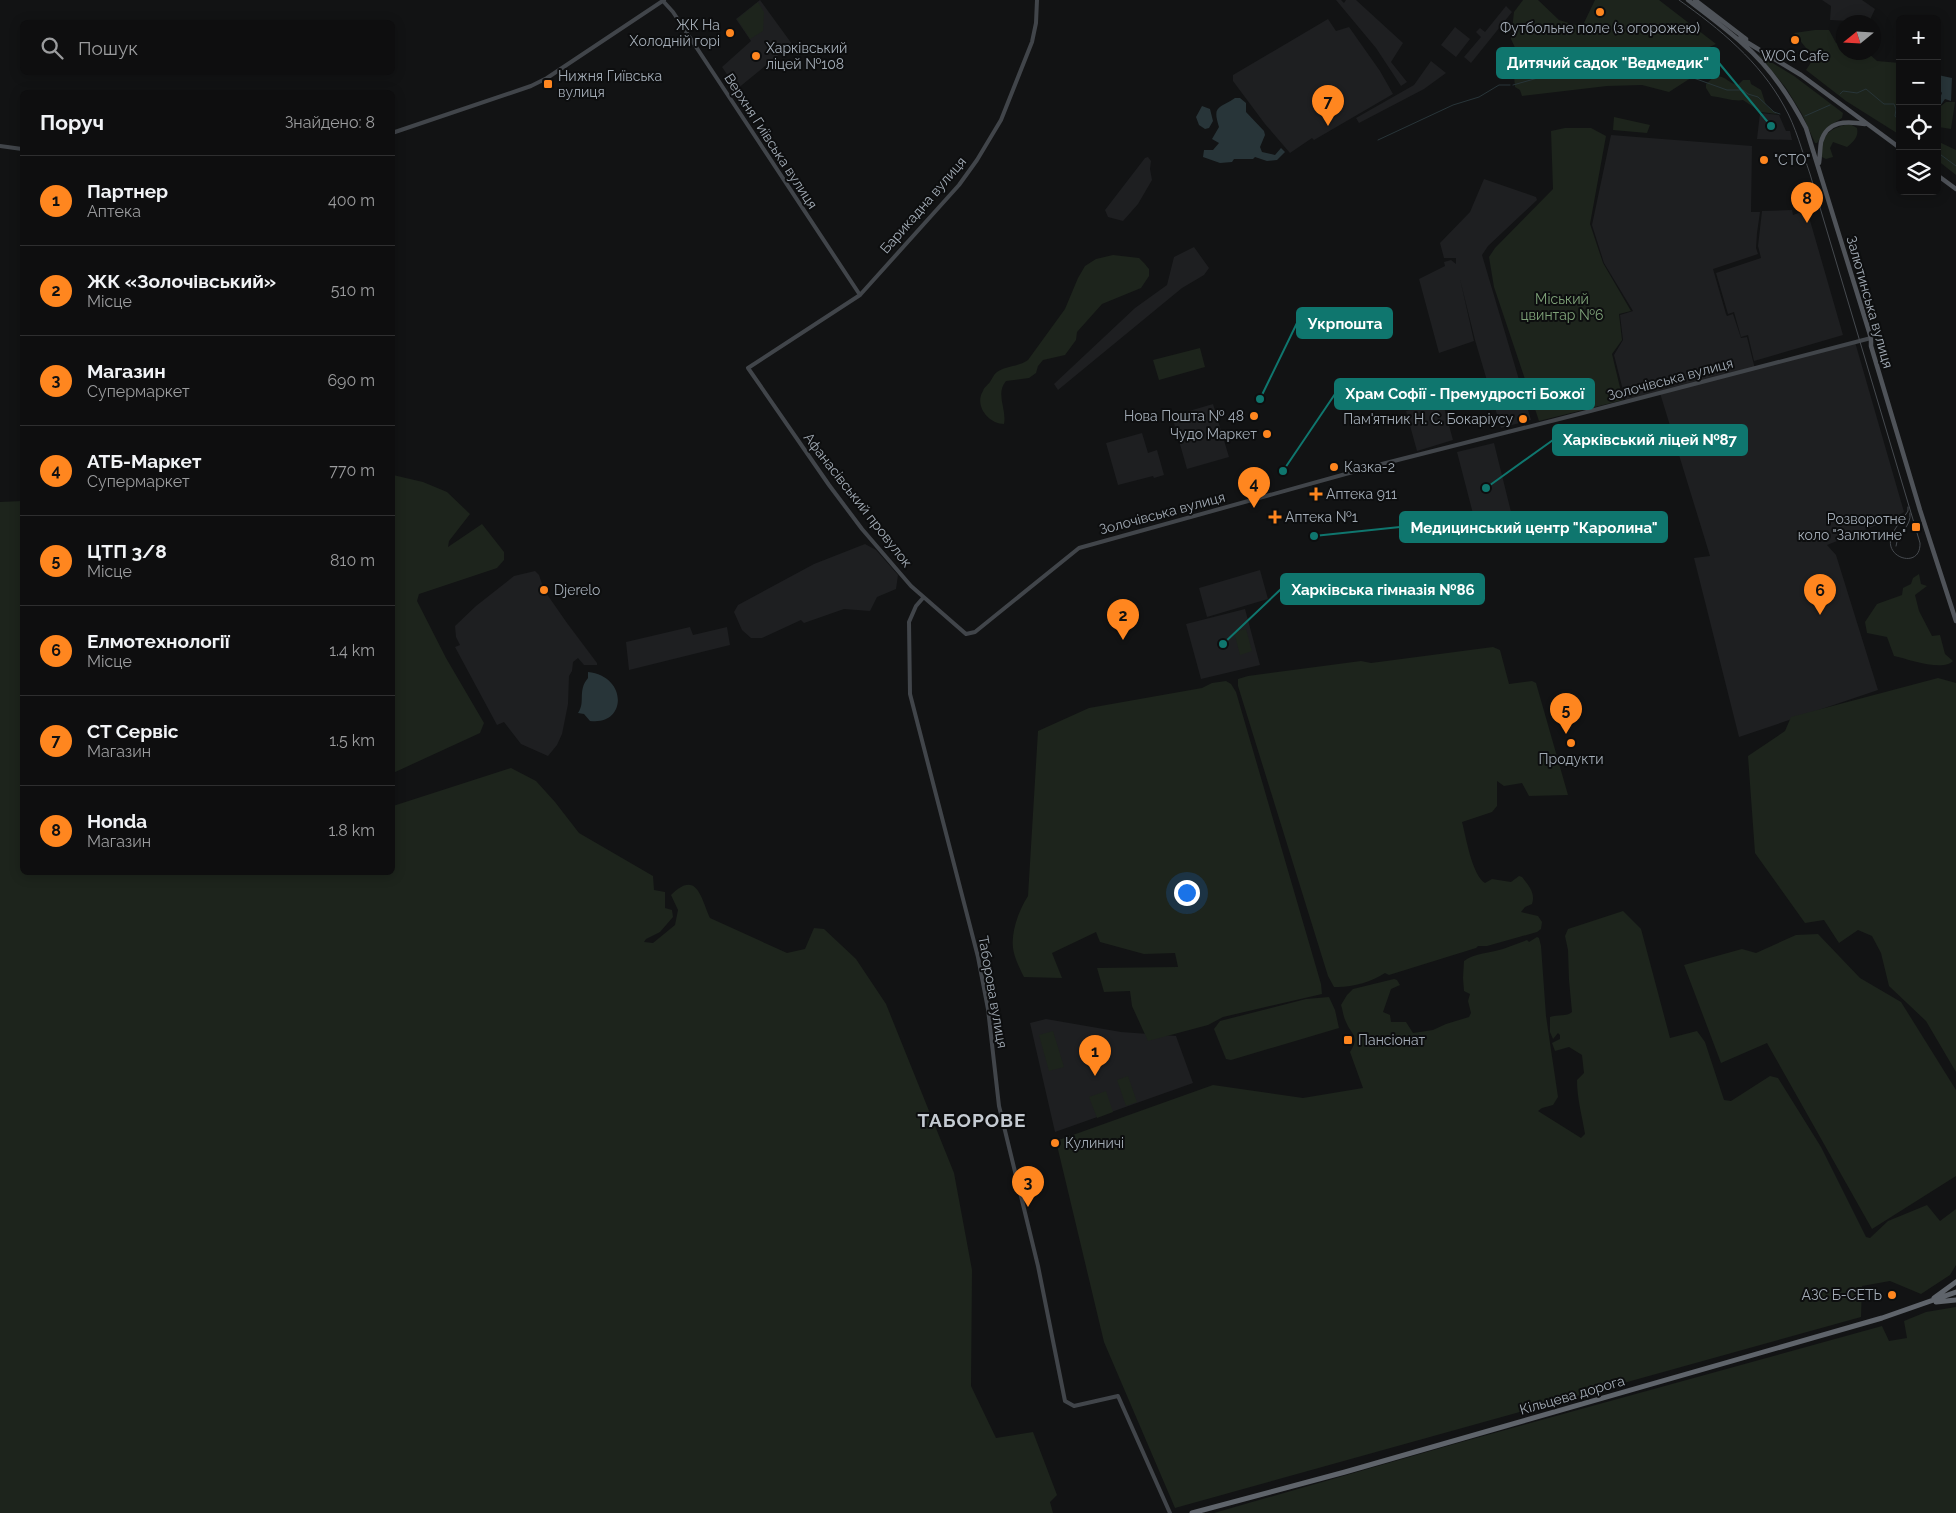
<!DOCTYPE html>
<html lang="uk">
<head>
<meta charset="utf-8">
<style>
  :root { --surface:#0e0e0f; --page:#171718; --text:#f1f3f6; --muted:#9b9c9e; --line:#2e2e2f; --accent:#ff861f }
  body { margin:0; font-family:Raleway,sans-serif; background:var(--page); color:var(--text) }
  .controls { position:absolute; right:15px; top:15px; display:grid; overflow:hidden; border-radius:8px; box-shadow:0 2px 12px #0003 }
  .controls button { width:45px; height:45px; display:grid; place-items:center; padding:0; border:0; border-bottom:1px solid var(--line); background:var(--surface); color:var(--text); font:25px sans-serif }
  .compass { position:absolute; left:1836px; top:15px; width:45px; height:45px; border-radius:50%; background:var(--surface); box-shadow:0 2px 12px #0003; rotate:252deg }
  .you { position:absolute; left:1186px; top:892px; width:18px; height:18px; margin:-12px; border:4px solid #fff; border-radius:50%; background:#1a73e8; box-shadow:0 0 0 8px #1a73e833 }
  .badge { display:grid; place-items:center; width:32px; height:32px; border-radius:50%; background:var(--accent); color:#111; font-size:16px; font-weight:700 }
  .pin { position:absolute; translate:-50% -41px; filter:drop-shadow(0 1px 2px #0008) }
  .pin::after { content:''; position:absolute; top:26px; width:18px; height:15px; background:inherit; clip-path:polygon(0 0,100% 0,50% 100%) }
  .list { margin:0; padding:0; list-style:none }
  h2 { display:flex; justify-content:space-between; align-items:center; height:65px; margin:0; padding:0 20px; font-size:21px }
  h2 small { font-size:16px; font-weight:400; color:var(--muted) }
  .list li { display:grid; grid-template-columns:32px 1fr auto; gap:15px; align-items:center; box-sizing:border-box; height:90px; padding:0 20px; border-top:1px solid var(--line) }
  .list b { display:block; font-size:19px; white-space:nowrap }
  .list p { margin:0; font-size:16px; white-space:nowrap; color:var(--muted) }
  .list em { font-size:16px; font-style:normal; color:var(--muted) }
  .icon { flex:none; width:28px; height:28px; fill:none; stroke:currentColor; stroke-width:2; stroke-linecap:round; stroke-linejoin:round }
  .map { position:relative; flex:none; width:1956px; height:1513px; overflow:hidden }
  .search { position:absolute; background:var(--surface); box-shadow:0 2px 12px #0003; left:20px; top:20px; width:375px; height:55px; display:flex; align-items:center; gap:12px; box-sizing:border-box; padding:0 18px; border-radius:8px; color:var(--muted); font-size:19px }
  .panel { position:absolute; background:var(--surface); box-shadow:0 2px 12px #0003; left:20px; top:90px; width:375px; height:785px; border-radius:8px }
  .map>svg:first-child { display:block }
  .built { fill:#1e1f21 }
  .green { fill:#1d241c }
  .water { fill:#283539 }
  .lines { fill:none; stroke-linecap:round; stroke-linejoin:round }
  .stream { stroke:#283539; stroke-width:1 }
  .secondary { stroke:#41454a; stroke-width:4 }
  .primary { stroke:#4f5359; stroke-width:4.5 }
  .highway { stroke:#5f646b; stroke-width:5 }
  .tram { stroke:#464a4f; stroke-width:1 }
  .poi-dot { fill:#ff861f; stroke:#0d0e0f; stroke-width:2 }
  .labels { text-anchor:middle; stroke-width:4; stroke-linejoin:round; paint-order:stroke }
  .poi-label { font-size:14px; fill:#a3acb6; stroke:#0d0e0f; text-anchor:start }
  .street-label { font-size:14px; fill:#a3acb6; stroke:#0d0e0f }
  .park-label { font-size:14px; fill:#7ea278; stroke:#0d0e0f }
  .district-label { font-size:19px; font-weight:bold; letter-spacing:1px; fill:#c4cad1; stroke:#0d0e0f }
  .leader { fill:none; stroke:#0f766e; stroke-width:2 }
  .callout-dot { fill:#0f766e; stroke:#0d0e0f; stroke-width:2 }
  .callout { fill:#0f766e; stroke:#0f766e; stroke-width:2 }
  .callout-label { font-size:15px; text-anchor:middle; font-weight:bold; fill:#fff }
</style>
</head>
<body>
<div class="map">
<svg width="1956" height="1513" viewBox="0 0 1956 1513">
  <rect width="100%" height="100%" fill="#121314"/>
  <path class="built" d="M760 0 792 44 737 89 722 67 751 41 736 19Z
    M1336 0H1341L1344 3 1346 0H1356L1403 43 1391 62 1407 82 1401 86 1376 48Z
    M1822 0H1862L1875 9 1869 22 1830 20 1831 6Z
    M1506 6 1512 12 1471 63 1464 57 1481 37 1476 32 1480 28 1485 32Z
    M1328 19 1336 31 1349 27 1380 71 1393 94 1314 140 1312 138 1290 153 1265 124 1233 81V75Z
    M1455 27 1470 39 1456 57 1441 45Z
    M1431 61 1446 73 1424 89 1359 123 1356 118 1414 85Z
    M1760 113 1779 115 1786 131H1790L1792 140 1757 139Z
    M1611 135 1752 146 1751 212H1760L1757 233 1756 248 1758 254 1713 269 1726 314 1727 316 1733 314 1741 338 1747 337 1755 369 1855 342 1904 512 1892 519 1827 545 1836 555 1878 690 1739 737 1694 558 1710 556 1660 393 1626 402 1614 355 1623 340 1620 315 1633 311 1604 263 1592 225Z
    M1148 157 1151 161 1150 169 1152 180 1138 204 1123 221 1108 217 1105 210 1145 158Z
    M1484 179 1536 197 1537 200 1488 246 1482 255 1531 420 1501 428 1475 340 1460 279 1474 341 1439 353 1419 279 1445 266 1444 262 1451 260 1456 264V258H1444L1440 243 1470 212Z
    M1792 210 1793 215 1807 210 1843 335 1754 361 1748 335 1741 337 1734 312 1728 314 1716 273 1761 258 1758 246 1762 211Z
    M1194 247 1209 268 1204 275 1182 288 1058 390 1054 384 1135 308 1167 285 1174 257Z
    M1442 400 1453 440 1417 451 1406 411Z
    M1213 404 1229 457 1187 469 1172 416Z
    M1142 433 1148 453 1157 450 1164 475 1154 478 1153 476 1118 485 1106 443Z
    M1494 443 1514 524 1478 533 1457 452Z
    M865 544 876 550 898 575 896 589 877 597 870 611 844 609 804 623 801 620 762 638H751L742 630 734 612 738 605 814 564Z
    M1260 570 1268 599 1207 617 1199 588Z
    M535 571 539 575 544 590 567 623 597 663V665H584L578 658 573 662 572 671 569 676 568 704 562 734 557 745 548 756 521 744 504 722 497 725 455 647 460 645 456 637 455 626 476 606 514 576Z
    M1245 609 1260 665 1201 679 1186 624Z
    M690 627 693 635 727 627 730 645 629 670 626 642Z
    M1046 1019 1121 1032 1176 1036 1193 1083 1055 1132 1030 1023Z"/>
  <path class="green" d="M1523 0H1538L1559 20 1582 27 1595 0H1659L1716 44 1699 52 1697 74 1669 92 1642 85 1607 86 1522 96 1520 90 1515 87 1514 76 1518 69V54L1511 39 1514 12Z
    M758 2 764 12 763 31 750 39 737 19Z
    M1815 30H1829L1836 43 1843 46 1844 52 1868 53 1877 61 1900 63V135L1846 101 1806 70 1814 58 1794 33Z
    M1758 54 1794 76 1843 113 1842 118 1829 126 1817 143H1815L1802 114 1786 88Z
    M1715 76C1727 76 1729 84 1738 85L1743 80H1750L1751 84 1761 90 1766 105 1777 114 1761 112 1743 100C1736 102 1720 97 1711 96L1706 88V84Z
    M1946 102H1955L1951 129 1939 127 1937 131V109Z
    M1614 117 1650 125 1647 133 1613 130Z
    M1850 124 1857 128C1859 137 1853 142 1847 147L1833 142 1830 148 1833 157 1826 159 1822 157C1818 136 1831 127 1850 124Z
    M1565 128H1591L1606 136 1590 224 1603 263 1631 311 1619 314 1622 340 1612 354 1623 400 1539 421 1494 287 1489 257 1495 248 1553 189 1551 131Z
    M1937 141 1956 150V175L1937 160Z
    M1113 255 1139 258 1144 263 1149 269V276L1141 288 1102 304 1077 332 1076 340 1065 355 1043 360 1038 366 1036 373 1029 378 1006 381C995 394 1007 409 1004 424 988 424 974 405 983 391 984 387 988 385 990 382 992 379 994 374 997 372 1007 365 1019 367 1028 360L1065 309 1078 278 1085 266 1096 259Z
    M1200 348 1205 367 1159 380 1153 360Z
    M393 475 423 482 447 492 470 514 449 541 448 547 482 524 504 552V560L497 568 419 594 417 601 446 658 484 723 480 733 393 773Z
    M22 501V872H392L393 806 511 768 536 781 555 802 579 833 653 876 654 890 665 892V908L672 910 673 917 660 932 646 939 644 942 653 943 675 925 678 910 671 895C697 869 701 898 710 918L787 953 805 949 814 928 824 929 856 959 886 1004 954 1173 972 1270 971 1386 996 1438 1033 1432 1057 1495 1050 1502 1053 1513H0V502Z
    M1919 574 1921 584 1927 586 1915 595 1919 611 1932 636 1940 635 1945 654 1953 661C1943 672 1908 659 1894 656L1887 637 1867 633 1865 622 1877 604 1902 595 1903 588 1911 584 1913 578Z
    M1246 629 1252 651 1240 655 1234 632Z
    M1493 647 1500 650 1509 684 1532 681 1536 683 1568 795 1529 796 1522 783 1504 786 1497 781V806L1492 812 1462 822C1466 837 1472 875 1485 883L1492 879 1511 882 1519 876 1522 877C1528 885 1536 893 1532 904L1525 907 1521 912 1538 916 1542 922 1541 929 1537 932 1487 946H1478L1476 948 1389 975 1385 973C1371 982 1351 988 1334 987L1328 976 1238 686V679L1248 676 1361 661 1371 663Z
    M1938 678 1956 683V1072L1926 1021 1889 986 1881 953 1872 936 1858 930 1839 943 1824 920 1805 923 1755 853 1748 756 1785 731 1791 717Z
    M1226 681 1231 684 1236 692 1321 984 1322 994 1223 1017 1208 1025 1148 1041 1132 1006 1130 991 1104 992 1097 968 1178 967 1175 953 1144 954 1100 942 1096 932 1052 953 1062 978 1024 977C1020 969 1014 957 1013 948 1011 931 1019 910 1028 896L1038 731 1089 708 1202 688 1212 683Z
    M1623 911 1641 929 1670 1038 1697 1031 1705 1042 1724 1100 1731 1101 1770 1076 1778 1078 1821 1147 1866 1237 1870 1238 1888 1221 1927 1205 1940 1221 1956 1209V1265L1950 1275 1921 1294 1890 1281 1862 1286 1861 1317 1175 1508 1104 1342 1056 1141 1213 1085 1303 1098 1363 1088 1350 1052C1360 1036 1352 1036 1346 1022 1343 1016 1343 1011 1341 1005L1347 995 1353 989 1394 979 1397 980 1400 985 1391 989 1383 1012 1390 1015 1391 1022H1406L1413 1033 1433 1030 1446 1024 1469 1017 1471 1013 1468 1001 1470 994 1464 991 1463 978 1464 961C1475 953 1490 953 1503 949 1511 946 1519 943 1527 940L1529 942 1537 937 1539 938 1541 946 1546 1016 1558 1097 1553 1105 1542 1108 1538 1111 1581 1138 1585 1134C1582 1115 1577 1099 1577 1080L1584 1073 1582 1055 1569 1047 1555 1051 1552 1043 1560 1039V1035L1558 1033 1553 1039 1550 1032V1017C1557 1014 1567 1017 1572 1012L1569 980 1568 950 1565 936 1568 929Z
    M1818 934 1860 978 1901 1002 1956 1090V1176L1872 1229 1767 1043 1721 1063 1684 965 1742 949 1756 953 1796 935Z
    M1329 997 1335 1010 1339 1028 1231 1060 1226 1059 1214 1029 1220 1021 1306 999Z
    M1053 1031 1064 1067 1049 1071 1039 1035Z
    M1128 1076 1137 1102 1126 1106 1117 1080Z
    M1106 1091 1113 1112 1097 1118 1089 1097Z
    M1956 1307V1513H1214L1458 1443 1882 1326 1889 1341 1907 1338 1904 1321 1926 1312Z"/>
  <path class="water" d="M1938 75 1952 78 1951 101 1945 99 1940 106 1938 103 1942 93 1937 86Z
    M1235 98H1240L1246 103V112L1264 131 1265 135 1260 147 1262 152 1275 155 1281 148 1285 152 1277 160 1267 161 1255 157 1253 159H1234L1232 162 1220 163 1203 157 1204 150H1213L1219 143 1212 139 1219 127C1212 105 1219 109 1235 98Z
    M1202 106 1210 109 1213 121 1209 128 1205 129 1199 125 1196 117Z
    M588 672C628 676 627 726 590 721L584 714 578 713C586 702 577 691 588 678Z"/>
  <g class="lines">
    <path class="stream" d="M1611 72H1640L1660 68 1676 71 1678 74 1688 76 1727 90H1743L1748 94 1758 97 1774 112 1780 114
      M1513 85 1566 70 1579 76
      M1840 94 1843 91 1857 93 1866 89 1884 104H1894L1896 109 1895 116 1900 122
      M1805 116 1830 105
      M1378 140 1453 105 1479 97 1499 85H1510
      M1937 152 1956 166"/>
    <path class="secondary" d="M1037 0 1036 23 1032 42 1001 120 977 160 959 185 860 295 748 368 829 485 862 529 911 586 966 634 975 632 1079 548 1378 465 1575 415 1871 338
      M663 1 673 12 860 295
      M392 133 531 86 547 78 664 0
      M0 146 22 149
      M923 598 916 606 909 622 910 694 978 957 988 1009 999 1106 1038 1266 1065 1401 1074 1406 1118 1396 1170 1513"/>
    <path class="primary" d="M1688 0C1706 14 1725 28 1742 43 1769 66 1790 97 1806 128L1871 338V346L1920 510 1956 621
      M1695 0 1746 39
      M1740 38 1801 75 1900 148
      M1819 163C1820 156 1820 149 1821 142 1827 120 1847 121 1865 124
      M1937 175 1956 189"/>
    <path class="highway" d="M1934 1298 1956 1282
      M1936 1302 1956 1300
      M1192 1513 1345 1472 1882 1318 1956 1292"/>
    <path class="tram" d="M1679 0C1720 29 1760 62 1784 106 1796 127 1802 151 1810 174L1920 543C1921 570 1882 558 1892 535 1895 527 1903 519 1908 511V507
      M1896 546C1897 533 1912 527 1910 513"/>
  </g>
  <g class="poi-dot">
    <circle cx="1600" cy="12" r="5"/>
    <circle cx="730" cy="33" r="5"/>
    <circle cx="1795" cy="40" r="5"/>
    <circle cx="756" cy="56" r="5"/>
    <rect x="543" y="79" width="10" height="10" rx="2.5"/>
    <circle cx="1764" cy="160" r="5"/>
    <circle cx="1254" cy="416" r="5"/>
    <circle cx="1523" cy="419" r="5"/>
    <circle cx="1267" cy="434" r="5"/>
    <circle cx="1334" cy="467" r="5"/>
    <path d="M1313.5 486.5h5v5h5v5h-5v5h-5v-5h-5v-5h5z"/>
    <path d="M1272.5 509.5h5v5h5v5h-5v5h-5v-5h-5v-5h5z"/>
    <rect x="1911" y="522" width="10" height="10" rx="2.5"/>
    <circle cx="544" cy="590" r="5"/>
    <circle cx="1571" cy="743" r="5"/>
    <rect x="1343" y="1035" width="10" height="10" rx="2.5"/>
    <circle cx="1055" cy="1143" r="5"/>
    <circle cx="1892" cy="1295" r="5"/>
  </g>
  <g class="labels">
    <g class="poi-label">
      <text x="720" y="30" text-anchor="end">ЖК На<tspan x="720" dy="16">Холодній горі</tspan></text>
      <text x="1600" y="33" text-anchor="middle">Футбольне поле (з огорожею)</text>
      <text x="766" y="53">Харківський<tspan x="766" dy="16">ліцей №108</tspan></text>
      <text x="1795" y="61" text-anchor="middle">WOG Cafe</text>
      <text x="558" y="81">Нижня Гиївська<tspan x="558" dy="16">вулиця</tspan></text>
      <text x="1774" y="165">"СТО"</text>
      <text x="1244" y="421" text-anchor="end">Нова Пошта № 48</text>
      <text x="1513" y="424" text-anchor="end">Пам'ятник Н. С. Бокаріусу</text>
      <text x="1257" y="439" text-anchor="end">Чудо Маркет</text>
      <text x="1344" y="472">Казка-2</text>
      <text x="1326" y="499">Аптека 911</text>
      <text x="1285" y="522">Аптека №1</text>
      <text x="1906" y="524" text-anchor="end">Розворотне<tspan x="1906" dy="16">коло "Залютине"</tspan></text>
      <text x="554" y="595">Djerelo</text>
      <text x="1571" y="764" text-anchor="middle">Продукти</text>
      <text x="1358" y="1045">Пансіонат</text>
      <text x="1065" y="1148">Кулиничі</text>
      <text x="1882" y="1300" text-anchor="end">АЗС Б-СЕТЬ</text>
    </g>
    <g class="street-label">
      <text transform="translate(771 141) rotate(57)" y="5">Верхня Гиївська вулиця</text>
      <text transform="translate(923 205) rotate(-49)" y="5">Барикадна вулиця</text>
      <text transform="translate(1870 302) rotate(74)" y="5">Залютинська вулиця</text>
      <text transform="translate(1670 379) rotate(-15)" y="5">Золочівська вулиця</text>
      <text transform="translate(858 500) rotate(52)" y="5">Афанасівський провулок</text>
      <text transform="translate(1162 513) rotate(-15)" y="5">Золочівська вулиця</text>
      <text transform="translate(993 992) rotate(80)" y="5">Таборова вулиця</text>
      <text transform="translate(1572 1395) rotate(-16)" y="5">Кільцева дорога</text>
    </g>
    <g class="park-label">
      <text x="1562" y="304">Міський<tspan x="1562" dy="16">цвинтар №6</tspan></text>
    </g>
    <g class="district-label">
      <text x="972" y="1127">ТАБОРОВЕ</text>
    </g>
  </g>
  <path class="leader" d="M1771 126L1719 63M1260 399L1297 323M1283 471L1335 394M1486 488L1553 440M1314 536L1400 527M1223 644L1281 589"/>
  <g class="callout-dot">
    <circle cx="1771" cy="126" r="5"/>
    <circle cx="1260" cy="399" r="5"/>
    <circle cx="1283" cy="471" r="5"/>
    <circle cx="1486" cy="488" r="5"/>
    <circle cx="1314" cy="536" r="5"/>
    <circle cx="1223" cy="644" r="5"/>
  </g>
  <g class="callout">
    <rect x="1497" y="48" width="222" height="30" rx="5"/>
    <rect x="1297" y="308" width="95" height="30" rx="5"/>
    <rect x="1335" y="379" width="259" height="30" rx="5"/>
    <rect x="1553" y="425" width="194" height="30" rx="5"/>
    <rect x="1400" y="512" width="267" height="30" rx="5"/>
    <rect x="1281" y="574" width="203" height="30" rx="5"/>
  </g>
  <g class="callout-label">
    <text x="1608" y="68">Дитячий садок "Ведмедик"</text>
    <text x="1345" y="329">Укрпошта</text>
    <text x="1465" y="399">Храм Софії - Премудрості Божої</text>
    <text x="1650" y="445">Харківський ліцей №87</text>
    <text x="1534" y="533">Медицинський центр "Каролина"</text>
    <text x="1383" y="595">Харківська гімназія №86</text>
  </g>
</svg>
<div class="controls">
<button>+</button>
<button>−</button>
<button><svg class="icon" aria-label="locate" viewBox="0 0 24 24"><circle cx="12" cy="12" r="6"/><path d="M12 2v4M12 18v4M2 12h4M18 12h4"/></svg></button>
<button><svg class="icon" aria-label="layers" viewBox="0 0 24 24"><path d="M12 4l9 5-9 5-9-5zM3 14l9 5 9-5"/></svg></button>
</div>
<svg class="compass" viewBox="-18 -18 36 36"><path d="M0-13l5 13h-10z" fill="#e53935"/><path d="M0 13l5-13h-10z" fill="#9b9c9e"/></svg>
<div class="you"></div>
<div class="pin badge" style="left:1095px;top:1076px">1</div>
<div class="pin badge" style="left:1123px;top:640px">2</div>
<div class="pin badge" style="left:1028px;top:1207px">3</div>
<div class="pin badge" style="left:1254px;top:508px">4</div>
<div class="pin badge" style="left:1566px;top:734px">5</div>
<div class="pin badge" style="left:1820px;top:615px">6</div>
<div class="pin badge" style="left:1328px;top:126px">7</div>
<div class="pin badge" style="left:1807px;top:223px">8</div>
<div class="search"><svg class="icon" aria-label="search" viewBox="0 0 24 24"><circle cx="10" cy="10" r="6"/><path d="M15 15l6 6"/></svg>Пошук</div>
<section class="panel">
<h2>Поруч<small>Знайдено: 8</small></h2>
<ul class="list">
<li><span class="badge">1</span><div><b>Партнер</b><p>Аптека</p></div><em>400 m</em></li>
<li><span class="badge">2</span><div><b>ЖК «Золочівський»</b><p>Місце</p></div><em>510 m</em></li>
<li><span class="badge">3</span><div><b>Магазин</b><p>Супермаркет</p></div><em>690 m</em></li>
<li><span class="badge">4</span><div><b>АТБ-Маркет</b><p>Супермаркет</p></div><em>770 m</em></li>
<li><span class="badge">5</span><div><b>ЦТП 3/8</b><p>Місце</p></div><em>810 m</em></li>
<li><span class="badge">6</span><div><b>Елмотехнології</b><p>Місце</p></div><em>1.4 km</em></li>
<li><span class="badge">7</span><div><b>СТ Сервіс</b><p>Магазин</p></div><em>1.5 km</em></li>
<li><span class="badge">8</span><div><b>Honda</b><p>Магазин</p></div><em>1.8 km</em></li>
</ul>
</section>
</div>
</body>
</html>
